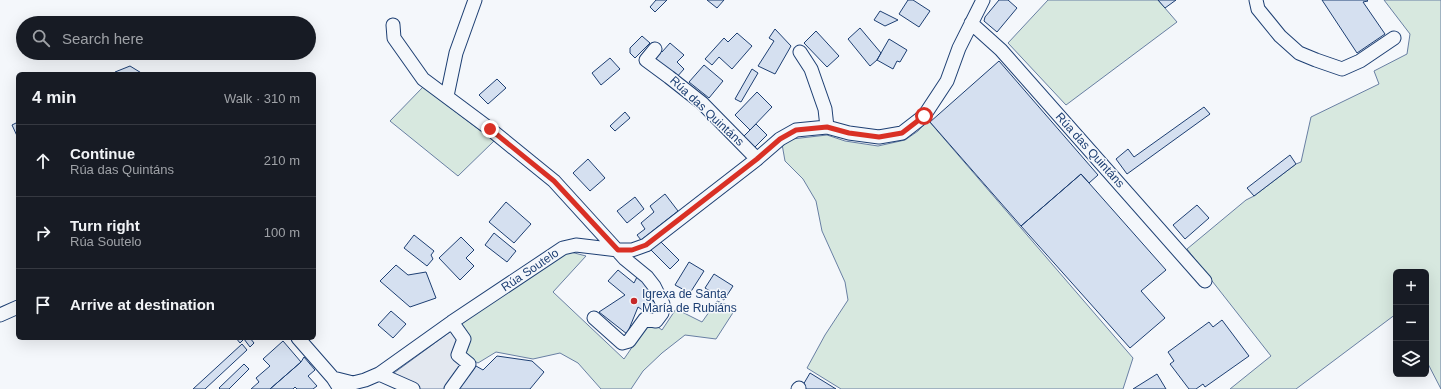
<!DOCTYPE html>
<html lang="en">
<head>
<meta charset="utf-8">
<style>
  :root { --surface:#171b24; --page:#242831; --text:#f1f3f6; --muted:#9ea1a6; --line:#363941 }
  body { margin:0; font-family:Helvetica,sans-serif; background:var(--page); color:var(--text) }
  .controls { position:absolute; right:12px; bottom:12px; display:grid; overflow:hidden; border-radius:6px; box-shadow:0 4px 16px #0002 }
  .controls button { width:36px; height:36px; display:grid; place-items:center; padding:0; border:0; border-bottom:1px solid var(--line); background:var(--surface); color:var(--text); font:20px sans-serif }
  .stop { position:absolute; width:12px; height:12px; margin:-9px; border:3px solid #d93025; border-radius:50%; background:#fff }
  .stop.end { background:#d93025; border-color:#fff; box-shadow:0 1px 4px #0008 }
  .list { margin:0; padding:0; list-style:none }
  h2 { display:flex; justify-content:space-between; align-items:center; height:52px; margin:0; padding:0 16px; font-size:17px }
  h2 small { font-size:13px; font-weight:400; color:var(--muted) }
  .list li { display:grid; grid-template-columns:26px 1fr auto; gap:12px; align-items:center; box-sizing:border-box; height:72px; padding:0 16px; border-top:1px solid var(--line) }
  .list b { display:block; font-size:15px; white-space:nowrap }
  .list p { margin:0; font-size:13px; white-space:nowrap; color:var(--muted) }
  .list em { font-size:13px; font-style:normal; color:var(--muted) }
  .icon { flex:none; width:22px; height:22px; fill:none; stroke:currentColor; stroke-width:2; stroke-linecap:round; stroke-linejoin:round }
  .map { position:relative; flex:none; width:1441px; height:389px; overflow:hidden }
  .search { position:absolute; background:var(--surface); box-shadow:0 4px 16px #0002; left:16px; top:16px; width:300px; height:44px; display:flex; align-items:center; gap:10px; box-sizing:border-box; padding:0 14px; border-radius:22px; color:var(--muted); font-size:15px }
  .panel { position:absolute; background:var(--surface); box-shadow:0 4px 16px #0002; left:16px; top:72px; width:300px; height:268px; border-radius:6px }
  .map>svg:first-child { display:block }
  .green { fill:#d7e8df; stroke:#687fa3 }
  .parking { fill:#e3e8f0; stroke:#687fa3 }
  .building { fill:#d5e0f0; stroke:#1d3f73 }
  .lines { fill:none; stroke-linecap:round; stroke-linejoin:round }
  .minor-casing { stroke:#1d3f73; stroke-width:15 }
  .minor { stroke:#f4f7fb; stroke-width:13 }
  .route { stroke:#d93025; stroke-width:5 }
  .poi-dot { fill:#c62828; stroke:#f4f7fb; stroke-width:1.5 }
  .labels { text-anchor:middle; stroke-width:3; stroke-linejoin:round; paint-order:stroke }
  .street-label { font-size:12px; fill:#1d3f73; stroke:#f4f7fb }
  .poi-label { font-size:12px; fill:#1d3f73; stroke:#f4f7fb; text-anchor:start }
</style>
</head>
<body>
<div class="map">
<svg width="1441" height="389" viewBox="0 0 1441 389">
  <rect width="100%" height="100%" fill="#f4f7fb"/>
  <path class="green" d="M1048 0H1158L1177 22 1066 105 1008 43Z
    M1384 0H1441V389L1426 360V272H1396V314L1296 389H1230L1271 356 1187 249 1246 200 1254 196 1296 164 1301 162 1311 117 1379 84 1374 71 1407 54 1410 34Z
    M423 87 494 141 458 176 390 121Z
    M928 120 1133 358 1123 389H841L807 368 825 335 848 300 845 282 822 231 816 201 803 179 785 161 782 144 792 139 827 135 845 141 878 146 905 140 918 131Z
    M563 250 586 256 553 292 624 359 650 321 662 330 676 309 702 322 717 301 736 308 716 339 685 335 662 353 643 371 631 389H601L578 363 560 353 533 359 496 352 478 363 462 354 458 325Z"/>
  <path class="parking" d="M458 326 461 355 476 365 457 389H403L383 381Z"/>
  <path class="building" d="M656 0H667L655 12 650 7Z
    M707 0H724L717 8Z
    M908 0H913L930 11 919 27 899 14Z
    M999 0H1008L1017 8 997 32 984 21 985 17Z
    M1158 0H1176L1165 8Z
    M1322 0H1367L1368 1 1363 2 1385 34 1357 53Z
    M880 11 898 20 885 26 874 20Z
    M860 28 881 53 877 60 870 66 848 39Z
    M775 29 791 46 775 74 758 66 774 41 769 38Z
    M816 31 839 56 827 67 804 43Z
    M737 33 752 46 732 69 719 57 712 65 705 59 724 38 728 42Z
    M642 36 650 43 635 58 630 53V48Z
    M889 39 907 50 900 62 897 61 893 69 877 60Z
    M670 43 684 55 677 62 684 69 676 78 653 58 660 50 662 52Z
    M610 58 620 69 601 85 592 73Z
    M999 61 1098 175 1089 183 1081 174 1021 226 930 122Z
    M704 65 723 81 709 98 689 82Z
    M130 66 143 74H116L115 72Z
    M752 69 758 73 741 102 735 99Z
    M497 79 506 88 488 104 479 95Z
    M757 92 772 107 750 130 735 115Z
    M1204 107 1210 114 1127 174 1116 159 1128 149 1134 157Z
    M625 112 630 118 615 131 610 126Z
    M18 122V138L12 125Z
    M756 124 767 135 753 149 742 138Z
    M1290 155 1296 164 1254 196 1247 188Z
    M588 159 605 178 590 191 573 173Z
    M1081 174 1166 270 1141 291 1165 318 1130 348 1021 226Z
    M665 194 678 211 641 240 637 235 645 229 641 223 654 212 650 206Z
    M635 197 644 209 627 223 617 211Z
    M506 202 531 224 514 243 489 222Z
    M1197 205 1209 218 1185 239 1173 225Z
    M494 233 516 251 507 262 485 245Z
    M414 235 434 251 431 255 433 259 427 266 404 248Z
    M461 237 474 250 466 258 474 266 460 280 439 258Z
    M660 241 679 260 670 269 651 250Z
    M689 262 704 271 690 293 675 285Z
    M396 265 408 275 426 272 436 298 410 307 380 281Z
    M618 270 634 283 637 277 647 284 653 293 648 297 659 306 650 315 638 307 627 334 599 312 625 295 608 281Z
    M714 274 733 286 724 300 705 288Z
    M391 311 406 324 393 338 378 325Z
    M1222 320 1249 356 1205 387 1203 384 1196 389H1189L1170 364 1174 361 1168 352 1209 322 1213 327Z
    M236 338H250L254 343 250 347 244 339 240 343Z
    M283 341 301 362 270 389H251L259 382 256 378 270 366 263 359Z
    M242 344 247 350 205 389H193Z
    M497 356 532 361 544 372 530 389H459L476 366 483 370Z
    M304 357 315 370 308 376 317 386 313 389H297L295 387 293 389H270L301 362Z
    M244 364 249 369 229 389H220L219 388Z
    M810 373 836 389H804L803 385Z
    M1157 374 1166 389H1133Z"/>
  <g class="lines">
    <defs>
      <path id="minor" d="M1256 0 1258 9 1280 36 1299 53 1316 60 1342 69 1360 61 1394 38
        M971 23 1001 50 1205 281
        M393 25 394 38 423 79 490 129 554 181 625 259 647 277 654 286 663 304 662 313 656 321 645 319 629 341 622 343 594 318
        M655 49 646 60 669 77 702 103 757 159
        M800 52 811 69 825 109 827 127
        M447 96 456 53 475 0
        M0 315 18 307
        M298 338 333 378
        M379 374 413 389
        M340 389 333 378 353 383 365 380 379 374 452 322 563 248 576 245 618 250H632L646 245 757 159 780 139 796 130 827 127 849 133 879 137 902 133 924 116 947 81 959 48 983 0
        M451 389 469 364 458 355 464 339 452 322
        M798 389 799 388"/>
    </defs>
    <use href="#minor" class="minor-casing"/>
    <use href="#minor" class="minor"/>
  </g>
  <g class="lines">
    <path class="route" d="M490 129 554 181 618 250H632L646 245 757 159 780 139 796 130 827 127 849 133 879 137 902 133 924 116"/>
  </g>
  <circle class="poi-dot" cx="634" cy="301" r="4"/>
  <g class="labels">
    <g class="street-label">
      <text transform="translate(707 111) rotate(43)" y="4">Rúa das Quintáns</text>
      <text transform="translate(1090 150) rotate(48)" y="4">Rúa das Quintáns</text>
      <text transform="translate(530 270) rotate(-34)" y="4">Rúa Soutelo</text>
    </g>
    <g class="poi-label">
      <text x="642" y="298">Igrexa de Santa<tspan x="642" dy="14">María de Rubiáns</tspan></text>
    </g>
  </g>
</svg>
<div class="controls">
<button>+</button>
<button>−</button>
<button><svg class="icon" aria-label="layers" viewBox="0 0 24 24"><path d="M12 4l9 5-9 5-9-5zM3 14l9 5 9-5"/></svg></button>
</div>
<div class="stop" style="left:924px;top:116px"></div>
<div class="stop end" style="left:490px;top:129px"></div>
<div class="search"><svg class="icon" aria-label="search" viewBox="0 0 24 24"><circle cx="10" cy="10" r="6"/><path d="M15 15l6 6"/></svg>Search here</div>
<section class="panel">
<h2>4 min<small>Walk · 310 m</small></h2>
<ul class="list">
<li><svg class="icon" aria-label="ahead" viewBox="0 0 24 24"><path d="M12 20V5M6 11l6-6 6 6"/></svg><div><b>Continue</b><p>Rúa das Quintáns</p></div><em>210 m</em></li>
<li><svg class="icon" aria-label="right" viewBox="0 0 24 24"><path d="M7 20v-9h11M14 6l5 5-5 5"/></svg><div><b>Turn right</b><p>Rúa Soutelo</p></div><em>100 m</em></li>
<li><svg class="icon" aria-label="arrive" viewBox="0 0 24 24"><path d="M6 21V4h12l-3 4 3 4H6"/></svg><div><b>Arrive at destination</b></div></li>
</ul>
</section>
</div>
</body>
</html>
